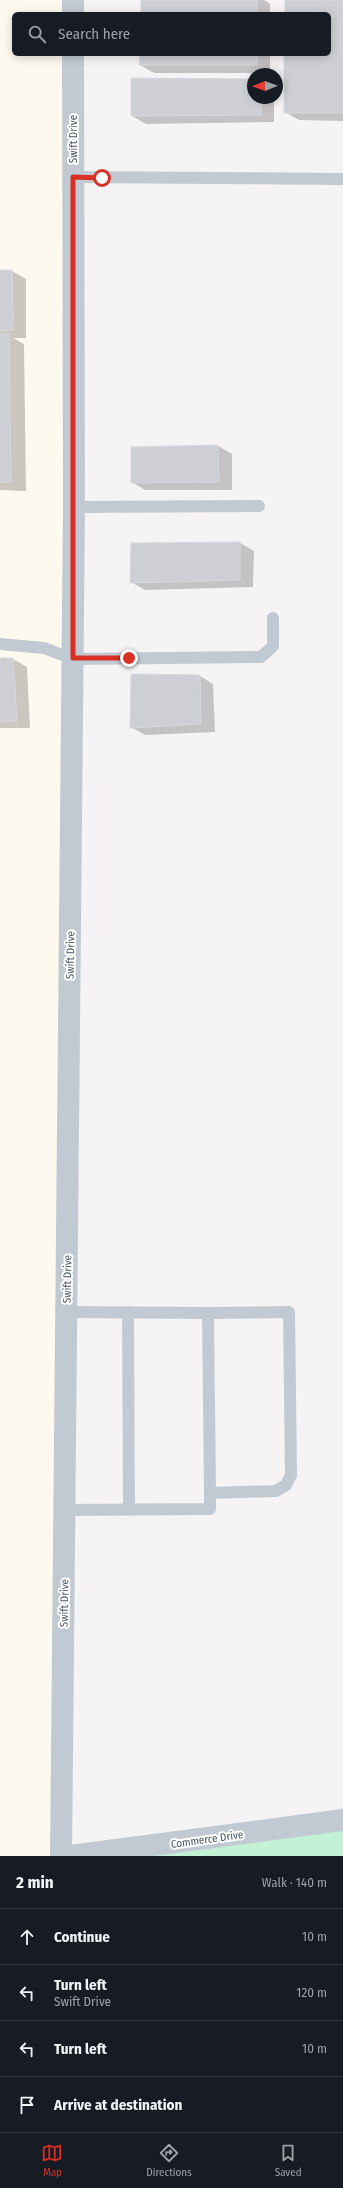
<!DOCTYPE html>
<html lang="en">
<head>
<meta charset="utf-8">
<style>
  :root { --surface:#171b24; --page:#20242c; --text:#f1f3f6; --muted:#9ea1a6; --line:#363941; --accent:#d93025 }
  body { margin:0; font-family:"Fira Sans Condensed",sans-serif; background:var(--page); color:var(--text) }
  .compass { position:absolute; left:247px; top:68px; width:36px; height:36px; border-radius:50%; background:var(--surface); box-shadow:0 2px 10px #0003; rotate:269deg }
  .stop { position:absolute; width:12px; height:12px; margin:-9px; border:3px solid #d93025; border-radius:50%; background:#fff }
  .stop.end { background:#d93025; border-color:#fff; box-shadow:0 1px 4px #0008 }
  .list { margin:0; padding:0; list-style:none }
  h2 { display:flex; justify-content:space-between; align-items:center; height:52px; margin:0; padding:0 16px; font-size:17px }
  h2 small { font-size:13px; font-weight:400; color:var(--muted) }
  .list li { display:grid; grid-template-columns:26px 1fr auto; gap:12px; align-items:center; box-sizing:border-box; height:56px; padding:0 16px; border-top:1px solid var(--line) }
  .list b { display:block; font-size:15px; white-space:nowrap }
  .list p { margin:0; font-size:13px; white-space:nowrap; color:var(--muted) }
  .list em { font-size:13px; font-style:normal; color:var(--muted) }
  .icon { flex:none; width:22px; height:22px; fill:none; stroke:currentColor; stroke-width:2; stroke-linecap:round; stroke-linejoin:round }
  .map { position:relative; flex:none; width:343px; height:1856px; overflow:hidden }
  .search { position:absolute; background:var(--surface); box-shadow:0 2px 10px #0003; left:12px; right:12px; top:12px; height:44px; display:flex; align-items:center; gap:10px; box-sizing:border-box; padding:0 14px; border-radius:6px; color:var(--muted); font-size:15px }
  .sheet { height:276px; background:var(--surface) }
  nav { display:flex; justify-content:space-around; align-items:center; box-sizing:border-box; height:56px; border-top:1px solid var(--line); background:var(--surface); font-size:11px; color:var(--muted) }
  nav a { display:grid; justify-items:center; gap:2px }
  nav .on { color:var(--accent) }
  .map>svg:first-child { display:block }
  .commercial { fill:#fdf9ef }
  .green { fill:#c3f1d5 }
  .shadow { fill:#0003 }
  .building { fill:#cdcfd5; stroke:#d7d9de }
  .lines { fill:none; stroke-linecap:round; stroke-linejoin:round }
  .lane { stroke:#c1cad2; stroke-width:12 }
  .street { stroke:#c1cad2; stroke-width:22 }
  .route { stroke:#d93025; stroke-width:5 }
  .labels { text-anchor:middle; stroke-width:4; stroke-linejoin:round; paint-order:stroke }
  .street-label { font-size:11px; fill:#4a5661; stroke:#fff }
</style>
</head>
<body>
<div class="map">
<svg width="343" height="1856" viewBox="0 0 343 1856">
  <rect width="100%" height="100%" fill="#f5f3f3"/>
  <path class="commercial" d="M0 0H73V14H14V54H73L61 1856H0Z"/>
  <path class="green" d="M343 1820V1856H70Z"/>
  <path class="shadow" d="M142 0H264L270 4V14H142Z
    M286 0H343V121L299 120 285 112V54H329V14H286Z
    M141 54H270V73H154L140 65Z
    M253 80V98H274V122L146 124 132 116Z
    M0 271H12L26 279V338H13L24 344 26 491 0 490Z
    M218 446 232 454V490H145L132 482Z
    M240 543 254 551 253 587 145 590 131 582 132 544Z
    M0 659H13L27 667 30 728H0Z
    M200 676 213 684 215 732 145 735 131 727Z"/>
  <path class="building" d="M141 0H257V14H141Z
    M285 0H343V113H284V54H329V14H285Z
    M140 54H257V65H139Z
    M131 78 253 79V98H261V115L131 116Z
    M0 270H12L13 330 0 331Z
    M9 334 11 482H0V335Z
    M218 445 219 482 131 483V447Z
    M240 542V580L130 583 131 543Z
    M0 658H13L17 721H0Z
    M131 674 200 675 201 724 130 728Z"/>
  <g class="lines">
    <path class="lane" d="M73 177 343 179
      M74 507 259 506
      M0 644 44 648 73 659 261 657 273 646V618
      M128 1312 129 1509
      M208 1313 289 1312 291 1475 286 1485 276 1491 210 1493
      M65 1510 210 1509V1493L208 1313 66 1312"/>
    <path class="street" d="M73 14V0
      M61 1856 74 507 73 54
      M70 1856 343 1820"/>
  </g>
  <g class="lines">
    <path class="route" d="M102 178 73 177V658H129"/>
  </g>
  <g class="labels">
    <g class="street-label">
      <text transform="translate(73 139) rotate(-90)" y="4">Swift Drive</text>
      <text transform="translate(70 955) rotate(-89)" y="4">Swift Drive</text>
      <text transform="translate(67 1279) rotate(-89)" y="4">Swift Drive</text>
      <text transform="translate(64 1603) rotate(-89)" y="4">Swift Drive</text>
      <text transform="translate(207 1839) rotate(-8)" y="4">Commerce Drive</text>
    </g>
  </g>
</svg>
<svg class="compass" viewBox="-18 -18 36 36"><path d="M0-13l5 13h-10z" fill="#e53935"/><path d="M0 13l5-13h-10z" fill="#9ea1a6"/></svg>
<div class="stop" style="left:102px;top:178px"></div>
<div class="stop end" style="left:129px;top:658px"></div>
<div class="search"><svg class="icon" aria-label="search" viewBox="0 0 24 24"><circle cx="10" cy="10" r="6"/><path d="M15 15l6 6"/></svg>Search here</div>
</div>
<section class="sheet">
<h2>2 min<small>Walk · 140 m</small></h2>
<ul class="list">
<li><svg class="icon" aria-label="ahead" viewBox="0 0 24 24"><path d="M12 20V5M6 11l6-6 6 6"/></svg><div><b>Continue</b></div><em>10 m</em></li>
<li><svg class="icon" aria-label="left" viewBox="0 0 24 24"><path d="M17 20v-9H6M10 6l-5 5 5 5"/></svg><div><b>Turn left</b><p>Swift Drive</p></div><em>120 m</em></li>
<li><svg class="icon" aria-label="left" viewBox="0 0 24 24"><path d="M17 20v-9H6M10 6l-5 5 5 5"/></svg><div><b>Turn left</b></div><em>10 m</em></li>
<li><svg class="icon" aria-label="arrive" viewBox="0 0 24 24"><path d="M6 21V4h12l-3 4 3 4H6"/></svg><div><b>Arrive at destination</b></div></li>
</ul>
</section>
<nav>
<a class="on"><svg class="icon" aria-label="map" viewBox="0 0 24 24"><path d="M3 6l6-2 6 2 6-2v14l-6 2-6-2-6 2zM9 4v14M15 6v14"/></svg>Map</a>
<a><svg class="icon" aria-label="directions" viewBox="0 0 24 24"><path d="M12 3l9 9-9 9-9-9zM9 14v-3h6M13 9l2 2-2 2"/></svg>Directions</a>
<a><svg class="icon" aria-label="saved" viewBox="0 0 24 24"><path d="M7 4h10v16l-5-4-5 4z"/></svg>Saved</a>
</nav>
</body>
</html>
